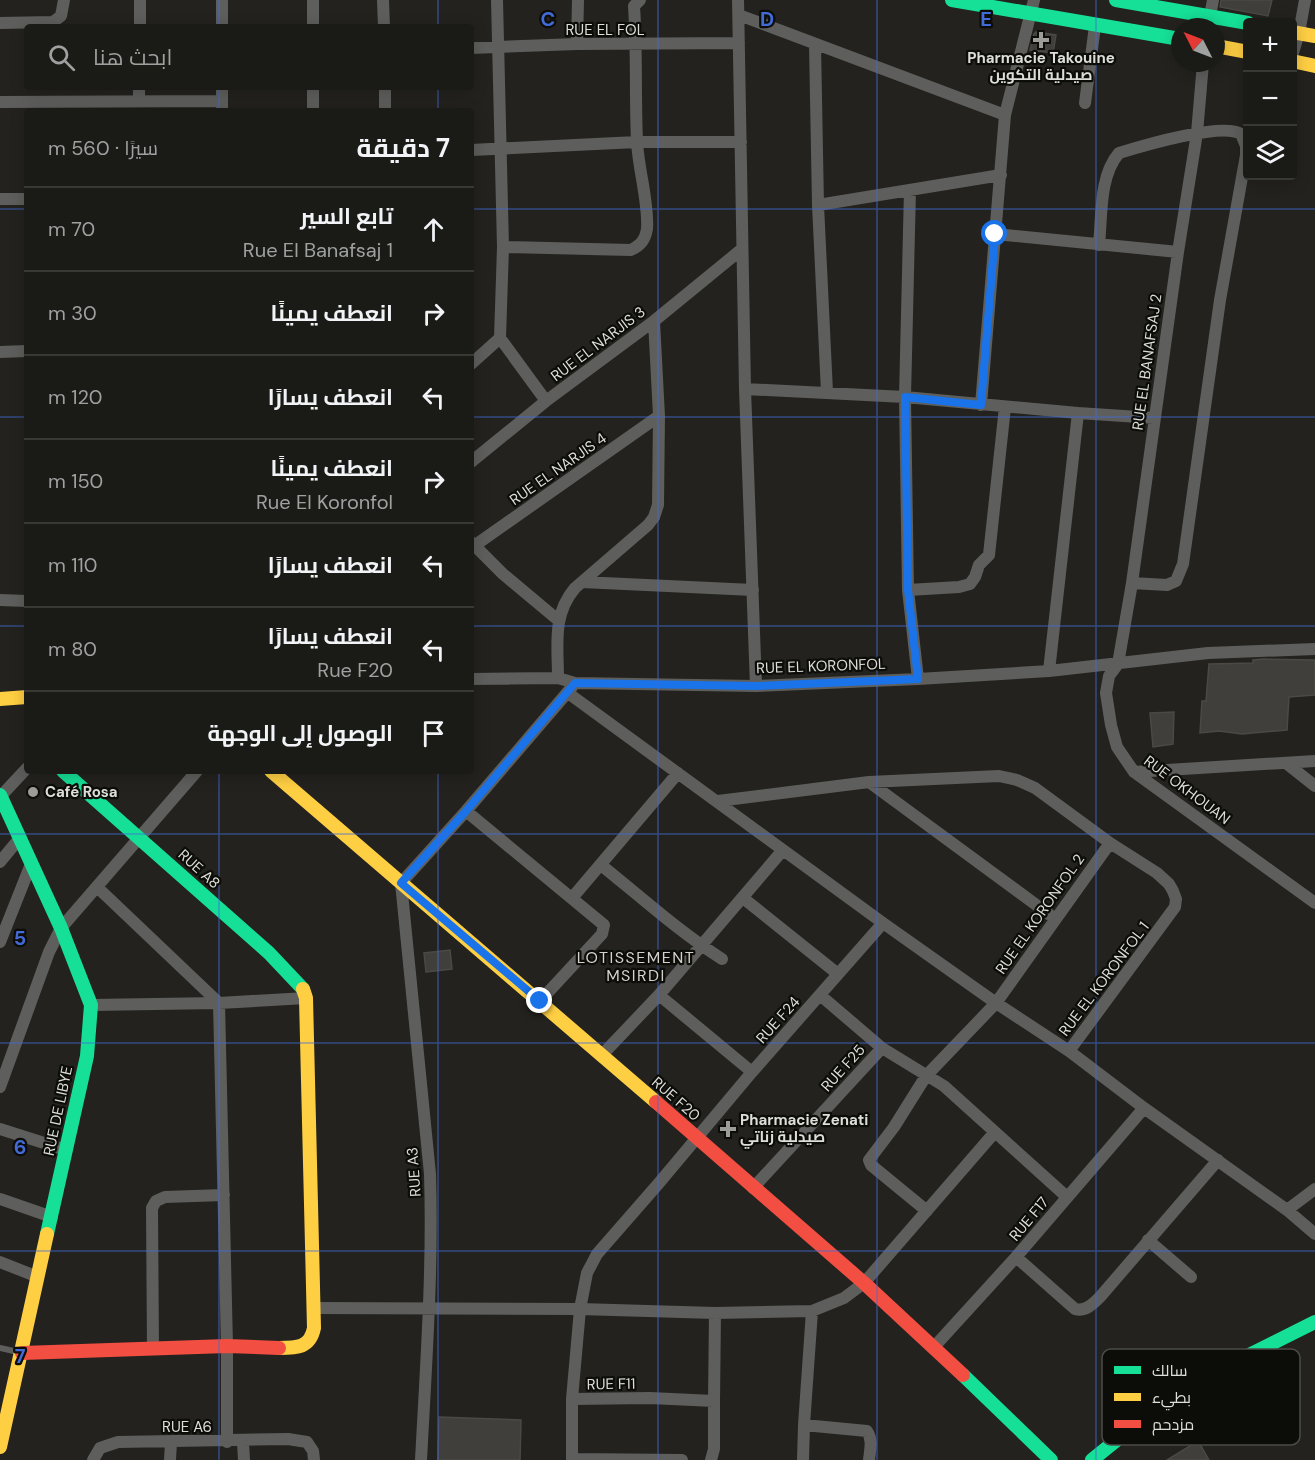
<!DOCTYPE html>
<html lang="ar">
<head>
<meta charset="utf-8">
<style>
  :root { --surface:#1a1a16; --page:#272723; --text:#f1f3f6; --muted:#9fa1a1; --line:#383835 }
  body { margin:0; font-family:"DM Sans",Cairo,sans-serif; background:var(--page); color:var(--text); direction:rtl }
  .controls { position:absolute; right:18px; top:18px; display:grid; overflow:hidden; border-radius:6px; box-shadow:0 3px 15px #0003 }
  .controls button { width:54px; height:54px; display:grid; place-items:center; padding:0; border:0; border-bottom:2px solid var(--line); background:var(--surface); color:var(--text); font:30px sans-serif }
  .compass { position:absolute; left:1171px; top:18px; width:54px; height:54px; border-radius:50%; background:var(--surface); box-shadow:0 3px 15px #0003; rotate:312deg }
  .stop { position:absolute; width:18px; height:18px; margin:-14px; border:4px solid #1a73e8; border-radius:50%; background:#fff }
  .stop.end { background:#1a73e8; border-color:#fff; box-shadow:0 2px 6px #0008 }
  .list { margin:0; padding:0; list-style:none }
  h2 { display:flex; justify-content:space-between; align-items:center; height:78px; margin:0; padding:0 24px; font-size:26px }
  h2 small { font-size:20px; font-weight:400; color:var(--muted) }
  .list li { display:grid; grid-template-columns:39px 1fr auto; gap:18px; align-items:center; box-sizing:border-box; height:84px; padding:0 24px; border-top:2px solid var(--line) }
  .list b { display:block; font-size:22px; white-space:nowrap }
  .list p { margin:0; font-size:20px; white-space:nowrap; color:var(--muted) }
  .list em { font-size:20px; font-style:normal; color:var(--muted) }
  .icon { flex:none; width:33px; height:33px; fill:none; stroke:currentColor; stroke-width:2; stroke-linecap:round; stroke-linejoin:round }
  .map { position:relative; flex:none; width:1315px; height:1460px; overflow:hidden; direction:ltr }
  .search { position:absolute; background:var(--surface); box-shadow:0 3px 15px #0003; left:24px; top:24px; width:450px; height:66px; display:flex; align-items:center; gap:15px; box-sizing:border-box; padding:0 21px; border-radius:6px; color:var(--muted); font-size:22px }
  .panel { position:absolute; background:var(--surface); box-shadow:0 3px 15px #0003; left:24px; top:108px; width:450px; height:666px; border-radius:6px; direction:rtl }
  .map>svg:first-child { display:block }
  .building { fill:#403f3c; stroke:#4a4946; stroke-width:1.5 }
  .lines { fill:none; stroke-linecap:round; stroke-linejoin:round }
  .lane { stroke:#5e5e5c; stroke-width:6 }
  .street { stroke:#5e5e5c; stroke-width:12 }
  .fast { stroke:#16e098; stroke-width:14 }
  .slow { stroke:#ffcf43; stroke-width:14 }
  .jam { stroke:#f24e42; stroke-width:14 }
  .route { stroke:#1a73e8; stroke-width:8 }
  .grid { fill:none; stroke:#436bd8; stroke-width:1.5; stroke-opacity:0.55 }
  .poi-dot { fill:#9c9c98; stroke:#0c0c09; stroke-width:2 }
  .labels { text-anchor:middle; stroke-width:4.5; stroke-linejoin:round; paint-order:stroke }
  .street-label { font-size:15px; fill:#ddddd9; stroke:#0c0c09 }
  .poi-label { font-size:15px; font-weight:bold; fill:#ddddd9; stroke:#0c0c09; text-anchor:start }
  .neighbourhood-label { font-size:16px; letter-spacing:1.5px; fill:#d4d2ca; stroke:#0c0c09 }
  .key { fill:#0c0c09; stroke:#4b4b47; stroke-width:1.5 }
  .key-label { font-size:16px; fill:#ddddd9 }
  .grid-label { font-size:20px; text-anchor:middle; font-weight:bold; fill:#436bd8; stroke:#0c0c09; stroke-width:4.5; stroke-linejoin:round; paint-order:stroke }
</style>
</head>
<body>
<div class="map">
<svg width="1315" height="1460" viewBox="0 0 1315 1460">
  <rect width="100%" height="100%" fill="#23221e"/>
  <path class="building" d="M1221 0H1272L1268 16 1220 7Z
    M1036 32 1056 35 1053 53 1030 50 1034 34Z
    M1263 659 1315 660V695L1289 697 1287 730 1242 734 1219 731 1200 733 1202 701H1206L1209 664 1253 663V660Z
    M1174 712 1173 744 1153 747 1150 713Z
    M450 950 452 969 426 972 424 953Z
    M439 1417 521 1420 520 1460H438Z
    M1198 1441 1209 1460H1167Z"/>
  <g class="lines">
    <path class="lane" d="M0 1348 18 1352"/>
    <path class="street" d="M383 0 384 27
      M497 0 503 247 500 338 546 401
      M738 0 745 389 756 686
      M739 15 1005 115
      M0 23 53 22 61 16 64 0
      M140 27V0
      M222 27V0
      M313 27V0
      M1208 27 1213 0
      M577 44 578 0
      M815 44 818 205 827 392
      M471 48 577 44 739 43
      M1292 56 1299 33 1305 0
      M1203 63 1197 133 1178 252 1132 583 1118 664 1109 676 1106 693 1111 725 1117 747 1134 772 1315 903
      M222 87V111
      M385 87V111
      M139 100V87
      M0 102 222 101
      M1085 103 1095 26
      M313 111V87
      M471 150 637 142H741
      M910 190 905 397 908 590 918 679
      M0 199H27
      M818 205 1001 175
      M995 234 1178 252
      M1099 245C1102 216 1099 176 1119 153 1142 146 1222 122 1241 134L1246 146V155L1220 300 1183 564 1176 581 1167 585 1132 583
      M503 247 631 250C641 245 645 240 647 229 649 203 638 168 637 141 635 96 637 51 634 6L640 0
      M0 352 27 351
      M471 364 500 338
      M745 389 905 397 1078 413 1154 418
      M981 405 1005 115 1034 0
      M471 462 546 401 654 321 742 249
      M471 542 503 574 558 620
      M474 546 659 416
      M582 582 753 590
      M908 590 959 587 970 584 975 577 979 565 989 555 1005 407
      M0 600 27 601
      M1049 671 1078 413
      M558 678C558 645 552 615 575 588L648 525 654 517 658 505 659 416 654 321
      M471 679 558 678 575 683 756 686 918 679 1049 671 1208 653 1315 649
      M568 693 883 923 996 1003 1069 1051 1144 1108 1287 1210 1315 1234
      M1286 763 1315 786
      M1134 772 1315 761
      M869 782 1054 918
      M1 796 27 768
      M718 801 869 782 999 776 1017 780 1035 788 1110 843 1157 873 1169 884 1173 891 1176 899 1175 907 1069 1051
      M466 811 604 925 602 934 540 1001
      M0 862 19 839
      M601 865C641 897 678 931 722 959
      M97 887 219 1003 227 1346V1442
      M572 898 678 773
      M743 898 838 974
      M0 942 31 864
      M659 995 752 1072
      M820 995 882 1048 944 1086 1067 1197
      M91 1005 219 1003 306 998
      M601 1056 659 995 783 850
      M0 1087 49 952 61 928 197 771
      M0 1129 66 1150
      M753 1188 882 1048
      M0 1199 52 1217
      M1287 1210 1315 1189
      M927 1211 871 1165 869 1160 894 1127 926 1076 996 1003 1110 843
      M1148 1240 1191 1277
      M1016 1257 1075 1309C1085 1312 1093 1304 1100 1297L1218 1160
      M0 1262 38 1277
      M314 1308 580 1309 715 1313 812 1311 844 1298 864 1283 995 1132
      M934 1347 1016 1257 1144 1108
      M153 1349 152 1208 156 1201 165 1197 224 1195
      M572 1399 650 1398 714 1401V1449L711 1460
      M714 1401 715 1313
      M804 1425 867 1431C873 1440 870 1450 869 1460
      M243 1442 244 1460
      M572 1459 682 1460
      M93 1460 100 1448 118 1442 288 1439 307 1442 313 1451 314 1460
      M170 1460 171 1442
      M421 1460C426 1365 433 1269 430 1174L401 883 466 811 572 687
      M572 1460V1399L580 1309 587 1273 597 1254 659 1183 752 1072 883 923
      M803 1460 804 1425 812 1311"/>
    <path class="fast" d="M952 0 1180 39
      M1116 0 1248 23
      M63 771 269 953 303 989
      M0 795 61 928 91 1005 87 1056 47 1234
      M963 1375 1051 1460
      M1092 1460 1155 1409 1201 1379 1315 1322"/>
    <path class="slow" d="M1292 32 1315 36
      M1216 46 1248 52
      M1292 61 1315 66
      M0 699 27 697
      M271 771 656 1102
      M279 1348C297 1348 310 1348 314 1328L306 998 303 989
      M0 1447 47 1234"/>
    <path class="jam" d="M656 1102 864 1283 963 1375
      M22 1353 227 1346 279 1348"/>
  </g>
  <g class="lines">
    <path class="route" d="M540 1001 401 883 466 811 575 683 756 686 918 679 908 590 905 397 981 405 995 234"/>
  </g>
  <path class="grid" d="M219 0V27M438 0V27M658 0V1460M877 0V1460M1096 0V1460M219 87V111M438 87V111M0 209H27M471 209H1315M0 417H27M471 417H1315M0 626H27M471 626H1315M219 771V1460M438 771V1460M0 834H1315M0 1043H1315M0 1251H1315"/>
  <g class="poi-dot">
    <path d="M1038 31h6v6h6v6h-6v6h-6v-6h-6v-6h6z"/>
    <circle cx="33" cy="792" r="6"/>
    <path d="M725 1120h6v6h6v6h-6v6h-6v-6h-6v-6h6z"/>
  </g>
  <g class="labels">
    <g class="street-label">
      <text x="605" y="35">RUE EL FOL</text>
      <text transform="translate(598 344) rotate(-37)" y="5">RUE EL NARJIS 3</text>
      <text transform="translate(1147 362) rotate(-82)" y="5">RUE EL BANAFSAJ 2</text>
      <text transform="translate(558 469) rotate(-35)" y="5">RUE EL NARJIS 4</text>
      <text transform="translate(821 666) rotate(-2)" y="5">RUE EL KORONFOL</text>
      <text transform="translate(1187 790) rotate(37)" y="5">RUE OKHOUAN</text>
      <text transform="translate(199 869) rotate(42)" y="5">RUE A8</text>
      <text transform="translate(1040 914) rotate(-55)" y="5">RUE EL KORONFOL 2</text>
      <text transform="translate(1104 979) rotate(-53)" y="5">RUE EL KORONFOL 1</text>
      <text transform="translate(778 1020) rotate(-48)" y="5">RUE F24</text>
      <text transform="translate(843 1068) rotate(-48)" y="5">RUE F25</text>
      <text transform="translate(676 1099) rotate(41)" y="5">RUE F20</text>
      <text transform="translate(58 1111) rotate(-78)" y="5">RUE DE LIBYE</text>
      <text transform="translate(414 1172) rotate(-94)" y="5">RUE A3</text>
      <text transform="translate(1029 1219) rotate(-50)" y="5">RUE F17</text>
      <text transform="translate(611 1384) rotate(-1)" y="5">RUE F11</text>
      <text x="187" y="1432">RUE A6</text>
    </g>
    <g class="poi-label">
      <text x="1041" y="63" text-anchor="middle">Pharmacie Takouine<tspan x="1041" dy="17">صيدلية التكوين</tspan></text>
      <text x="45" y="797">Café Rosa</text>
      <text x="740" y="1125">Pharmacie Zenati<tspan x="740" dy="17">صيدلية زناتي</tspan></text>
    </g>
    <g class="neighbourhood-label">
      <text x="636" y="963">LOTISSEMENT<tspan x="636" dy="18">MSIRDI</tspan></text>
    </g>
  </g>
  <rect x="1102" y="1349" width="198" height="96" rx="9" class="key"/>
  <rect x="1114" y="1366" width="27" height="8" fill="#16e098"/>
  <rect x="1114" y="1393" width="27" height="8" fill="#ffcf43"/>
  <rect x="1114" y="1420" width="27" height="8" fill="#f24e42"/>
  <g class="key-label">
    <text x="1152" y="1376">سالك</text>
    <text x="1152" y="1403">بطيء</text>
    <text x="1152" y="1430">مزدحم</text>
  </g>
  <g class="grid-label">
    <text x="548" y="26">C</text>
    <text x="767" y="26">D</text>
    <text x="986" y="26">E</text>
    <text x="20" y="945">5</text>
    <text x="20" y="1154">6</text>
    <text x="20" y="1363">7</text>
  </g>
</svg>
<div class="controls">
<button>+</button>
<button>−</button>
<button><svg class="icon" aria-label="layers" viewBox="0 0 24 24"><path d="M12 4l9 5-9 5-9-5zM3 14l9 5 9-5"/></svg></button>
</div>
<svg class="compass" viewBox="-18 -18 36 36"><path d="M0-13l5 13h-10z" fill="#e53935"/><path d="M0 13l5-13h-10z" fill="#9fa1a1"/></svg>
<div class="stop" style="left:995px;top:234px"></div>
<div class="stop end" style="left:540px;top:1001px"></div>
<div class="search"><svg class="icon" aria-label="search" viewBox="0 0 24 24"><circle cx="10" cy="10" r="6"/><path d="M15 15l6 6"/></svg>ابحث هنا</div>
<section class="panel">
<h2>7 دقيقة<small>سيرًا · 560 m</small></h2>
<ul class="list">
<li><svg class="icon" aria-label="ahead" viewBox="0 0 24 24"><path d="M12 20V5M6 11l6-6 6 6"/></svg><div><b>تابع السير</b><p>Rue El Banafsaj 1</p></div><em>70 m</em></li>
<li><svg class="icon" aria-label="right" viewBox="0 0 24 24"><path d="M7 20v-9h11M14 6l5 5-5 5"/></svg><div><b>انعطف يمينًا</b></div><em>30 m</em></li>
<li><svg class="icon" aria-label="left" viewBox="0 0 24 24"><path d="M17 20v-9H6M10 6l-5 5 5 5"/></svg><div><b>انعطف يسارًا</b></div><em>120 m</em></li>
<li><svg class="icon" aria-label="right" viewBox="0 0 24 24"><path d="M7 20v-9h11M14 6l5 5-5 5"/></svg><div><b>انعطف يمينًا</b><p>Rue El Koronfol</p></div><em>150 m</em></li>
<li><svg class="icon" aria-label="left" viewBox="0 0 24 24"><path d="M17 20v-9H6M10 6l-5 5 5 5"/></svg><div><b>انعطف يسارًا</b></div><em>110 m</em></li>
<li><svg class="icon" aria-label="left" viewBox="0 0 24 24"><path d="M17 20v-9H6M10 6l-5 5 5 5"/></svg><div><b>انعطف يسارًا</b><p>Rue F20</p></div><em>80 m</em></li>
<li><svg class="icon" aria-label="arrive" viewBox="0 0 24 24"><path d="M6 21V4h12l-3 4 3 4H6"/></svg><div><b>الوصول إلى الوجهة</b></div></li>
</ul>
</section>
</div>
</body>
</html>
